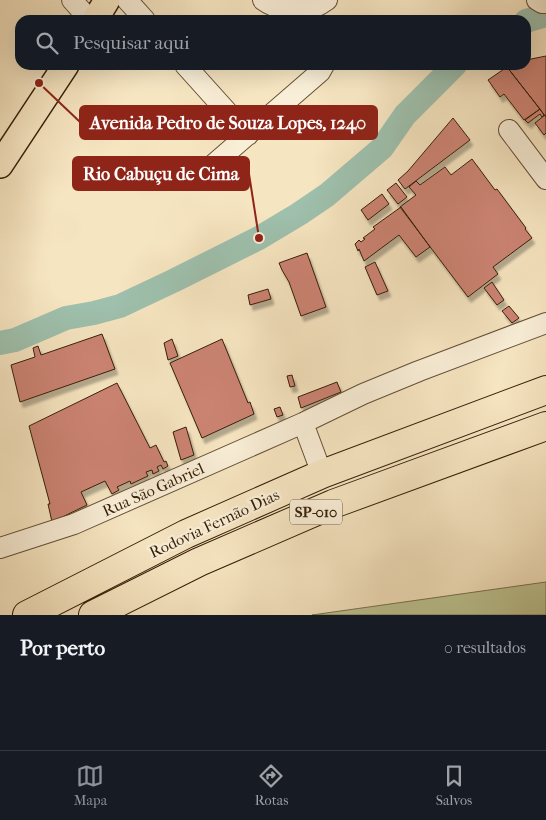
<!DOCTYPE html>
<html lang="pt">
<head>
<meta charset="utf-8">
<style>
  :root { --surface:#171b24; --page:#242831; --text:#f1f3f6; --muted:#9ea1a6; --line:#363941; --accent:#8c9099 }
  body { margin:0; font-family:"IM FELL French Canon",serif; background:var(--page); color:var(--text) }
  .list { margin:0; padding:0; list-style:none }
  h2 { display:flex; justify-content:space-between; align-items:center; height:65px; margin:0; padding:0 20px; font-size:21px }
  h2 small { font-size:16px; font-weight:400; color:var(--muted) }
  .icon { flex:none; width:28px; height:28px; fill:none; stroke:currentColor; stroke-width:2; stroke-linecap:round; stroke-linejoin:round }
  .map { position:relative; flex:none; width:546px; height:615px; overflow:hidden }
  .search { position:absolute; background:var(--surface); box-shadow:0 5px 20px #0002; left:15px; right:15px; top:15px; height:55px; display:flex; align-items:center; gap:12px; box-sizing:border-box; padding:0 18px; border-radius:15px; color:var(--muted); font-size:19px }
  .sheet { height:135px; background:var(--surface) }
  nav { display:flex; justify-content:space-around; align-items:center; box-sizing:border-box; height:70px; border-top:1px solid var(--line); background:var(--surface); font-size:14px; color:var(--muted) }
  nav a { display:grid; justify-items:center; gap:2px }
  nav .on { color:var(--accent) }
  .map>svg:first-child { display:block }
  .green { fill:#bdc492; stroke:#79724d }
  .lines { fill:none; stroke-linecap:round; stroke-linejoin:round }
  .river { stroke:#9ec0ad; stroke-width:24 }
  .building { fill:#cc8373; stroke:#351f08; filter:url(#shadow) }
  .minor-casing { stroke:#655036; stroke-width:22 }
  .major-casing { stroke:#351f08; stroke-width:28 }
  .highway-casing { stroke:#351f08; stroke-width:30 }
  .minor { stroke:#f9eed7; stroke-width:20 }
  .major { stroke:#f6e5c1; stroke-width:25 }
  .highway { stroke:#f6e5c1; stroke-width:28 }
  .labels { text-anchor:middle; stroke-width:4.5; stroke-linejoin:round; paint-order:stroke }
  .shield { fill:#f9eed7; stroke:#705d46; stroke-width:1 }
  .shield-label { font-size:15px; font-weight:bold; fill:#351f08 }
  .street-label { font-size:16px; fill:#351f08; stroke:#f9eed7 }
  .leader { fill:none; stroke:#8f2418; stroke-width:2 }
  .callout-dot { fill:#8f2418; stroke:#f9eed7; stroke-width:2 }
  .callout { fill:#8f2418; stroke:#8f2418; stroke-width:2 }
  .callout-label { font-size:18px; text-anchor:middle; font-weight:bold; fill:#fff }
</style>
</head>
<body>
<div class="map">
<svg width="546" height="615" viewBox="0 0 546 615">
  <defs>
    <filter id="shadow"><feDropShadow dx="3" dy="5.5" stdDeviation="1" flood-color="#0004"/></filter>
  </defs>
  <rect width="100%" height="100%" fill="#f6e5c1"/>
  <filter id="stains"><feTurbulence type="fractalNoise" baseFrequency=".004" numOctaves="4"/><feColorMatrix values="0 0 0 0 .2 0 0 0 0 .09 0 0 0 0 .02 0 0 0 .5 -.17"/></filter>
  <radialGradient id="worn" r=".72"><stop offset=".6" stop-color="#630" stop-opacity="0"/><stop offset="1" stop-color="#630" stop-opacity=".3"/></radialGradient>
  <path class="green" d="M546 582V615H312Z"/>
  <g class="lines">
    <path class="river" d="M526 21 546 15
      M0 343 15 340 66 318 94 313 120 306 173 281 259 238 299 214 327 195 382 148 405 115 455 65"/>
  </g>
  <path class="building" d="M546 56V117L507 67 513 65H526V60Z
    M507 67 540 109 524 120 504 94 500 97 488 80Z
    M540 109 544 115 542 117 540 114 528 123 525 120Z
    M545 115 546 117V133L544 135 535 123Z
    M453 118 470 140 405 189 398 180 408 171Z
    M472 159 495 190 497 189 526 228 525 229 532 238 493 267 498 274 468 297 400 207 416 195 409 187 416 181 420 185 445 167 451 175Z
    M396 183 407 197 398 204 387 190Z
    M382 194 389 204 368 220 361 210Z
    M401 207 430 247 416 257 399 235 364 261 359 249 358 251 355 244 359 240 361 242 365 239 363 238 375 229 373 227Z
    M307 253 326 307 301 316 289 282 282 270 279 263Z
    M375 262 388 291 377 295 365 267Z
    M492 282 504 300 497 305 484 288Z
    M268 289 271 299 250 305 248 295Z
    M509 306 519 318 512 323 502 311Z
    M102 334 115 369 20 402 11 365 35 357 33 348 38 346 41 355Z
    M172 339 178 356 168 360 164 343Z
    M222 339 248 403 250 402 254 414 202 438 170 363Z
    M292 375 295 386 290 387 287 376Z
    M337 382 341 392 301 408 298 397Z
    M117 383 150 448 156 445 164 462 166 461 168 466 163 469 161 465 157 467 159 471 153 474 152 470 146 472 148 476 131 484 130 481 117 487 119 490 112 494 105 481 81 492 87 505 52 522 48 504H50L29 426Z
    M280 407 283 415 277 417 274 409Z
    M186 427 194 455 181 460 173 432Z"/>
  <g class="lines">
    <defs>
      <path id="minor" d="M72 0 90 20
        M127 0 145 20
        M263 0C276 10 298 12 313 8 318 6 323 3 327 0
        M537 0 542 3H546
        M185 65 248 135
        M509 130 546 179
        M207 170 320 72 324 65
        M303 423 322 474
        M0 548 74 524 303 423 363 394 419 371 546 323"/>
      <path id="major" d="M95 20 107 0
        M0 165 66 65"/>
      <path id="highway" d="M27 615 186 534 322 474 546 390
        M93 615 199 562 333 504 546 426"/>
    </defs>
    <use href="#minor" class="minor-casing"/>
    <use href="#major" class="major-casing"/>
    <use href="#highway" class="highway-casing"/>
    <use href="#minor" class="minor"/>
    <use href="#major" class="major"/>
    <use href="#highway" class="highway"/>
  </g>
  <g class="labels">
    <rect class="shield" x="290" y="499.5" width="52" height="25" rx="4"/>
    <g class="shield-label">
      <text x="316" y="517">SP-010</text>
    </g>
    <g class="street-label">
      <text transform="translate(153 489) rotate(-24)" y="6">Rua São Gabriel</text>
      <text transform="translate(214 523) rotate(-25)" y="6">Rodovia Fernão Dias</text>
    </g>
  </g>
  <path class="leader" d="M39 83L80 122M259 238L249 174"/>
  <g class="callout-dot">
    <circle cx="39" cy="83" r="5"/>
    <circle cx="259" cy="238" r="5"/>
  </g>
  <g class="callout">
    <rect x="80" y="106" width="297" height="33" rx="5"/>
    <rect x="73" y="157" width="176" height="33" rx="5"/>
  </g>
  <g class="callout-label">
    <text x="228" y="129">Avenida Pedro de Souza Lopes, 1240</text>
    <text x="161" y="180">Rio Cabuçu de Cima</text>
  </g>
  <rect width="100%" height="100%" filter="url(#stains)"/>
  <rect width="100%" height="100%" fill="url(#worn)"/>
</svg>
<div class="search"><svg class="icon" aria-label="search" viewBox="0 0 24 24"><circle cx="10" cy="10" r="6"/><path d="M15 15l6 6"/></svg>Pesquisar aqui</div>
</div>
<section class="sheet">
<h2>Por perto<small>0 resultados</small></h2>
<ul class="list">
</ul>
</section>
<nav>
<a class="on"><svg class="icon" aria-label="map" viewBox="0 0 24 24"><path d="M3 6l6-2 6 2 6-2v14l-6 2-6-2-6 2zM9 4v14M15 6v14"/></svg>Mapa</a>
<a><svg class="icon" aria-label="directions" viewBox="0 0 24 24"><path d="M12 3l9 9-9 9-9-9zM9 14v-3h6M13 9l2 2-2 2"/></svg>Rotas</a>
<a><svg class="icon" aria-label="saved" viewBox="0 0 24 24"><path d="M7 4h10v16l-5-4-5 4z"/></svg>Salvos</a>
</nav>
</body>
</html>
